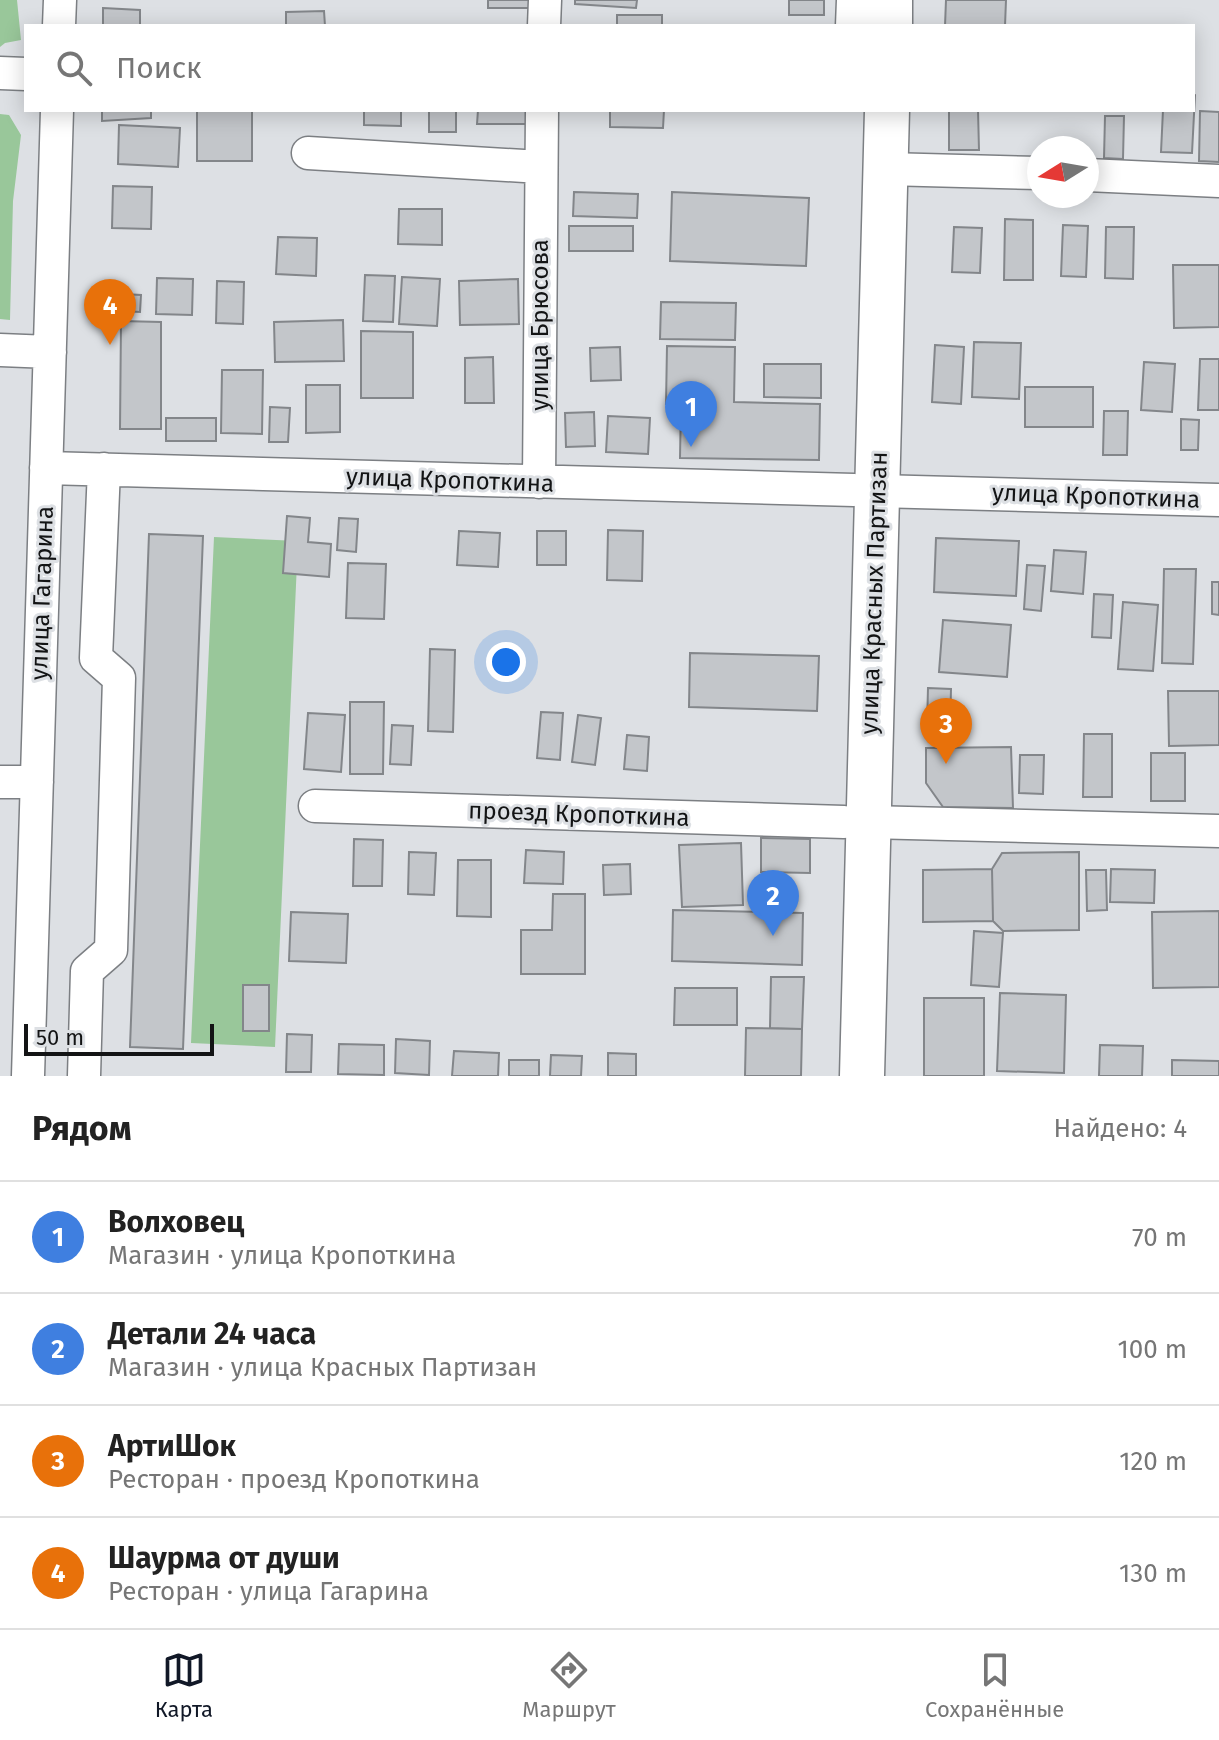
<!DOCTYPE html>
<html lang="ru">
<head>
<meta charset="utf-8">
<style>
  :root { --surface:#fff; --page:#f2f2f2; --text:#222; --muted:#767676; --line:#e0e0e0; --accent:#111827 }
  body { margin:0; font-family:"Fira Sans",sans-serif; background:var(--page); color:var(--text) }
  .compass { position:absolute; left:1027px; top:136px; width:72px; height:72px; border-radius:50%; background:var(--surface); box-shadow:0 4px 20px #0003; rotate:259deg }
  .scale { position:absolute; left:24px; bottom:20px; width:190px; box-sizing:border-box; padding-left:8px; border:4px solid #131415; border-top:0; font-size:22px; line-height:28px; white-space:nowrap; color:#131415; -webkit-text-stroke:6px #dde0e4; paint-order:stroke }
  .you { position:absolute; left:506px; top:662px; width:28px; height:28px; margin:-20px; border:6px solid #fff; border-radius:50%; background:#1a73e8; box-shadow:0 0 0 12px #1a73e833 }
  .badge { display:grid; place-items:center; width:52px; height:52px; border-radius:50%; background:var(--accent); color:#fff; font-size:26px; font-weight:700 }
  .pin { position:absolute; translate:-50% -66px; filter:drop-shadow(0 2px 4px #0008) }
  .pin::after { content:''; position:absolute; top:42px; width:28px; height:24px; background:inherit; clip-path:polygon(0 0,100% 0,50% 100%) }
  .list { margin:0; padding:0; list-style:none }
  h2 { display:flex; justify-content:space-between; align-items:center; height:104px; margin:0; padding:0 32px; font-size:34px }
  h2 small { font-size:26px; font-weight:400; color:var(--muted) }
  .list li { display:grid; grid-template-columns:52px 1fr auto; gap:24px; align-items:center; box-sizing:border-box; height:112px; padding:0 32px; border-top:2px solid var(--line) }
  .list b { display:block; font-size:30px; white-space:nowrap }
  .list p { margin:0; font-size:26px; white-space:nowrap; color:var(--muted) }
  .list em { font-size:26px; font-style:normal; color:var(--muted) }
  .icon { flex:none; width:44px; height:44px; fill:none; stroke:currentColor; stroke-width:2; stroke-linecap:round; stroke-linejoin:round }
  .map { position:relative; flex:none; width:1219px; height:1076px; overflow:hidden }
  .search { position:absolute; background:var(--surface); box-shadow:0 4px 20px #0003; left:24px; right:24px; top:24px; height:88px; display:flex; align-items:center; gap:20px; box-sizing:border-box; padding:0 28px; border-radius:0px; color:var(--muted); font-size:30px }
  .sheet { height:552px; background:var(--surface) }
  nav { display:flex; justify-content:space-around; align-items:center; box-sizing:border-box; height:112px; border-top:2px solid var(--line); background:var(--surface); font-size:22px; color:var(--muted) }
  nav a { display:grid; justify-items:center; gap:4px }
  nav .on { color:var(--accent) }
  .map>svg:first-child { display:block }
  .green { fill:#99c79a }
  .building { fill:#c3c6ca; stroke:#83868a; stroke-width:2 }
  .lines { fill:none; stroke-linecap:round; stroke-linejoin:round }
  .minor-casing { stroke:#7c7f83; stroke-width:35 }
  .highway-casing { stroke:#7c7f83; stroke-width:47 }
  .minor { stroke:#fff; stroke-width:32 }
  .highway { stroke:#fff; stroke-width:44 }
  .labels { text-anchor:middle; stroke-width:6; stroke-linejoin:round; paint-order:stroke }
  .street-label { font-size:24px; fill:#131415; stroke:#dde0e4 }
</style>
</head>
<body>
<div class="map">
<svg width="1219" height="1076" viewBox="0 0 1219 1076">
  <rect width="100%" height="100%" fill="#dde0e4"/>
  <path class="green" d="M0 0H17L21 40 5 43 0 47Z
    M0 114 9 115 21 135 13 201 10 320 0 319Z
    M214 537 298 541 275 1047 191 1043Z"/>
  <path class="building" d="M488 0H529V8H488Z
    M575 0H637L636 8 575 4Z
    M789 0H824V15H789Z
    M946 0H1006L1005 26H945Z
    M103 8 140 10V26H103Z
    M324 11 325 26H286V12Z
    M617 15H662V26H617Z
    M1193 94 1195 95 1192 153 1161 152 1163 110H1193Z
    M102 110H151V118L102 121Z
    M197 110H252V161H197Z
    M364 110H401V126L364 125Z
    M429 110H456V132H429Z
    M478 110H526V124H477Z
    M610 110H664L663 128 610 127Z
    M949 110H978L979 150H949Z
    M1200 111 1219 112V162L1199 161Z
    M1105 116H1124L1123 159 1104 158Z
    M119 125 180 128 178 167 118 164Z
    M113 186 152 187 151 229 112 228Z
    M574 192 638 194 637 218 573 216Z
    M672 192 809 198 806 266 670 261Z
    M399 209H442V245L398 244Z
    M1005 219 1033 220V280H1004Z
    M1063 225 1088 226 1086 277 1061 276Z
    M569 226H633V251H569Z
    M954 227 982 228 980 273 952 272Z
    M1106 227H1134L1133 279 1105 278Z
    M278 237 317 238 316 276 276 274Z
    M1173 265H1219V327L1174 328Z
    M365 275 395 276 393 322 363 321Z
    M402 277 440 279 437 326 399 324Z
    M157 278 193 279 192 315 156 314Z
    M518 279 519 324 460 325 459 281Z
    M217 281 244 282 243 324 216 323Z
    M103 293 141 295 140 312 102 310Z
    M661 302 736 303 735 340 660 339Z
    M343 320 344 361 275 362 274 322Z
    M121 321 161 322V429H120Z
    M361 331 413 332V398H361Z
    M974 342 1021 343 1019 399 972 397Z
    M935 345 964 347 961 404 932 402Z
    M667 346 735 347 734 402 820 404 819 460 680 458 681 404H666Z
    M620 347 621 380 591 381 590 348Z
    M493 357 494 403H465V358Z
    M1200 359H1219V410H1198Z
    M1144 362 1175 364 1172 412 1141 410Z
    M764 364H821V398L764 397Z
    M222 370H263L262 434 221 433Z
    M306 385H340V432L306 433Z
    M1025 387H1093V427H1025Z
    M270 407 290 408 288 442H269Z
    M1104 411H1128L1127 455H1103Z
    M594 412 595 446 566 447 565 413Z
    M608 416 650 418 648 454 606 452Z
    M166 418H216V441H166Z
    M1181 419 1199 420 1198 450H1181Z
    M287 516 310 518 308 542 331 544 329 577 283 573Z
    M339 518 358 519 356 552 337 550Z
    M608 530 643 531 642 581 607 580Z
    M459 531 500 533 498 567 457 565Z
    M537 531H566V565H537Z
    M149 534 203 536 183 1049 130 1047Z
    M936 538 1019 541 1016 596 934 592Z
    M1054 550 1086 552 1083 594 1051 591Z
    M348 563 386 564 384 619 346 618Z
    M1027 565 1045 566 1041 611 1024 609Z
    M1164 569H1196L1193 664 1162 663Z
    M1212 582H1219V615L1212 614Z
    M1094 594 1113 595 1111 638 1092 637Z
    M1123 602 1158 605 1153 671 1118 669Z
    M943 620 1011 625 1007 677 939 672Z
    M430 649 455 650 453 732 428 731Z
    M690 653 819 656 817 711 689 707Z
    M928 688 951 689 950 727 927 726Z
    M1168 691H1219V745L1169 746Z
    M350 702H384L383 774H350Z
    M541 712 563 713 560 760 537 758Z
    M308 713 345 715 341 772 304 769Z
    M578 715 601 718 595 765 572 762Z
    M392 725 413 726 411 765 390 764Z
    M1084 734H1112V797H1083Z
    M627 735 649 737 647 771 624 769Z
    M1011 747 1013 808 943 807 926 783V748Z
    M1151 753H1185V801H1151Z
    M1020 755H1044L1043 794 1019 793Z
    M761 838 810 839V873L761 872Z
    M354 839 383 840 382 886H353Z
    M741 843 743 905 682 907 679 845Z
    M526 850 564 852 563 884 524 883Z
    M409 852 436 853 434 895 408 894Z
    M1079 852V930L1003 931 993 921 992 869 1002 853Z
    M458 860H491V917L457 916Z
    M630 864 631 894 604 895 603 865Z
    M992 869 993 921 923 922V870Z
    M1111 869 1155 870 1154 903 1110 902Z
    M1086 870H1106L1107 910 1087 911Z
    M553 894H585V974H521V930H552Z
    M673 910 803 913 802 965 672 961Z
    M1219 911V987L1153 988 1152 912Z
    M291 912 348 914 346 963 289 961Z
    M974 931 1003 933 999 987 971 985Z
    M771 977H804L802 1029 770 1028Z
    M243 985H269V1031H243Z
    M675 988H737V1025H674Z
    M1000 993 1066 995 1064 1073 997 1071Z
    M924 998H984V1076H924Z
    M746 1028 802 1029 801 1076H745Z
    M287 1034 312 1035 311 1072H286Z
    M396 1039 430 1041 429 1075 395 1073Z
    M339 1044 384 1045V1075L338 1074Z
    M1100 1045 1143 1046 1142 1076H1099Z
    M454 1051 499 1053 498 1076H452Z
    M608 1053 636 1054V1076H608Z
    M551 1055 582 1056 581 1076H550Z
    M509 1060H539V1076H509Z
    M1172 1060 1219 1061V1076H1172Z"/>
  <g class="lines">
    <defs>
      <path id="minor" d="M59 26 60 0
        M544 26 545 0
        M0 73 26 74
        M308 153 540 167
        M886 169 1039 173
        M1087 175 1219 181
        M0 350 50 352
        M46 468 854 490
        M539 482 542 110
        M877 491 1219 500
        M0 782H37
        M315 806 844 822
        M868 822 1219 831
        M28 1076 57 110
        M84 1076 87 971 111 950 119 678 96 658 104 469"/>
      <path id="highway" d="M858 26 859 0
        M890 26V0
        M862 1076 887 110"/>
    </defs>
    <use href="#minor" class="minor-casing"/>
    <use href="#highway" class="highway-casing"/>
    <use href="#minor" class="minor"/>
    <use href="#highway" class="highway"/>
  </g>
  <g class="labels">
    <g class="street-label">
      <text transform="translate(540 325) rotate(-90)" y="8">улица Брюсова</text>
      <text transform="translate(450 480) rotate(2)" y="8">улица Кропоткина</text>
      <text transform="translate(1096 496) rotate(2)" y="8">улица Кропоткина</text>
      <text transform="translate(42 593) rotate(-88)" y="8">улица Гагарина</text>
      <text transform="translate(874 593) rotate(-88)" y="8">улица Красных Партизан</text>
      <text transform="translate(579 814) rotate(2)" y="8">проезд Кропоткина</text>
    </g>
  </g>
</svg>
<svg class="compass" viewBox="-18 -18 36 36"><path d="M0-13l5 13h-10z" fill="#e53935"/><path d="M0 13l5-13h-10z" fill="#767676"/></svg>
<div class="scale">50 m</div>
<div class="you"></div>
<div class="pin badge" style="left:691px;top:447px;background:#3f7fe0">1</div>
<div class="pin badge" style="left:773px;top:936px;background:#3f7fe0">2</div>
<div class="pin badge" style="left:946px;top:764px;background:#e8710a">3</div>
<div class="pin badge" style="left:110px;top:345px;background:#e8710a">4</div>
<div class="search"><svg class="icon" aria-label="search" viewBox="0 0 24 24"><circle cx="10" cy="10" r="6"/><path d="M15 15l6 6"/></svg>Поиск</div>
</div>
<section class="sheet">
<h2>Рядом<small>Найдено: 4</small></h2>
<ul class="list">
<li><span class="badge" style="background:#3f7fe0">1</span><div><b>Волховец</b><p>Магазин · улица Кропоткина</p></div><em>70 m</em></li>
<li><span class="badge" style="background:#3f7fe0">2</span><div><b>Детали 24 часа</b><p>Магазин · улица Красных Партизан</p></div><em>100 m</em></li>
<li><span class="badge" style="background:#e8710a">3</span><div><b>АртиШок</b><p>Ресторан · проезд Кропоткина</p></div><em>120 m</em></li>
<li><span class="badge" style="background:#e8710a">4</span><div><b>Шаурма от души</b><p>Ресторан · улица Гагарина</p></div><em>130 m</em></li>
</ul>
</section>
<nav>
<a class="on"><svg class="icon" aria-label="map" viewBox="0 0 24 24"><path d="M3 6l6-2 6 2 6-2v14l-6 2-6-2-6 2zM9 4v14M15 6v14"/></svg>Карта</a>
<a><svg class="icon" aria-label="directions" viewBox="0 0 24 24"><path d="M12 3l9 9-9 9-9-9zM9 14v-3h6M13 9l2 2-2 2"/></svg>Маршрут</a>
<a><svg class="icon" aria-label="saved" viewBox="0 0 24 24"><path d="M7 4h10v16l-5-4-5 4z"/></svg>Сохранённые</a>
</nav>
</body>
</html>
